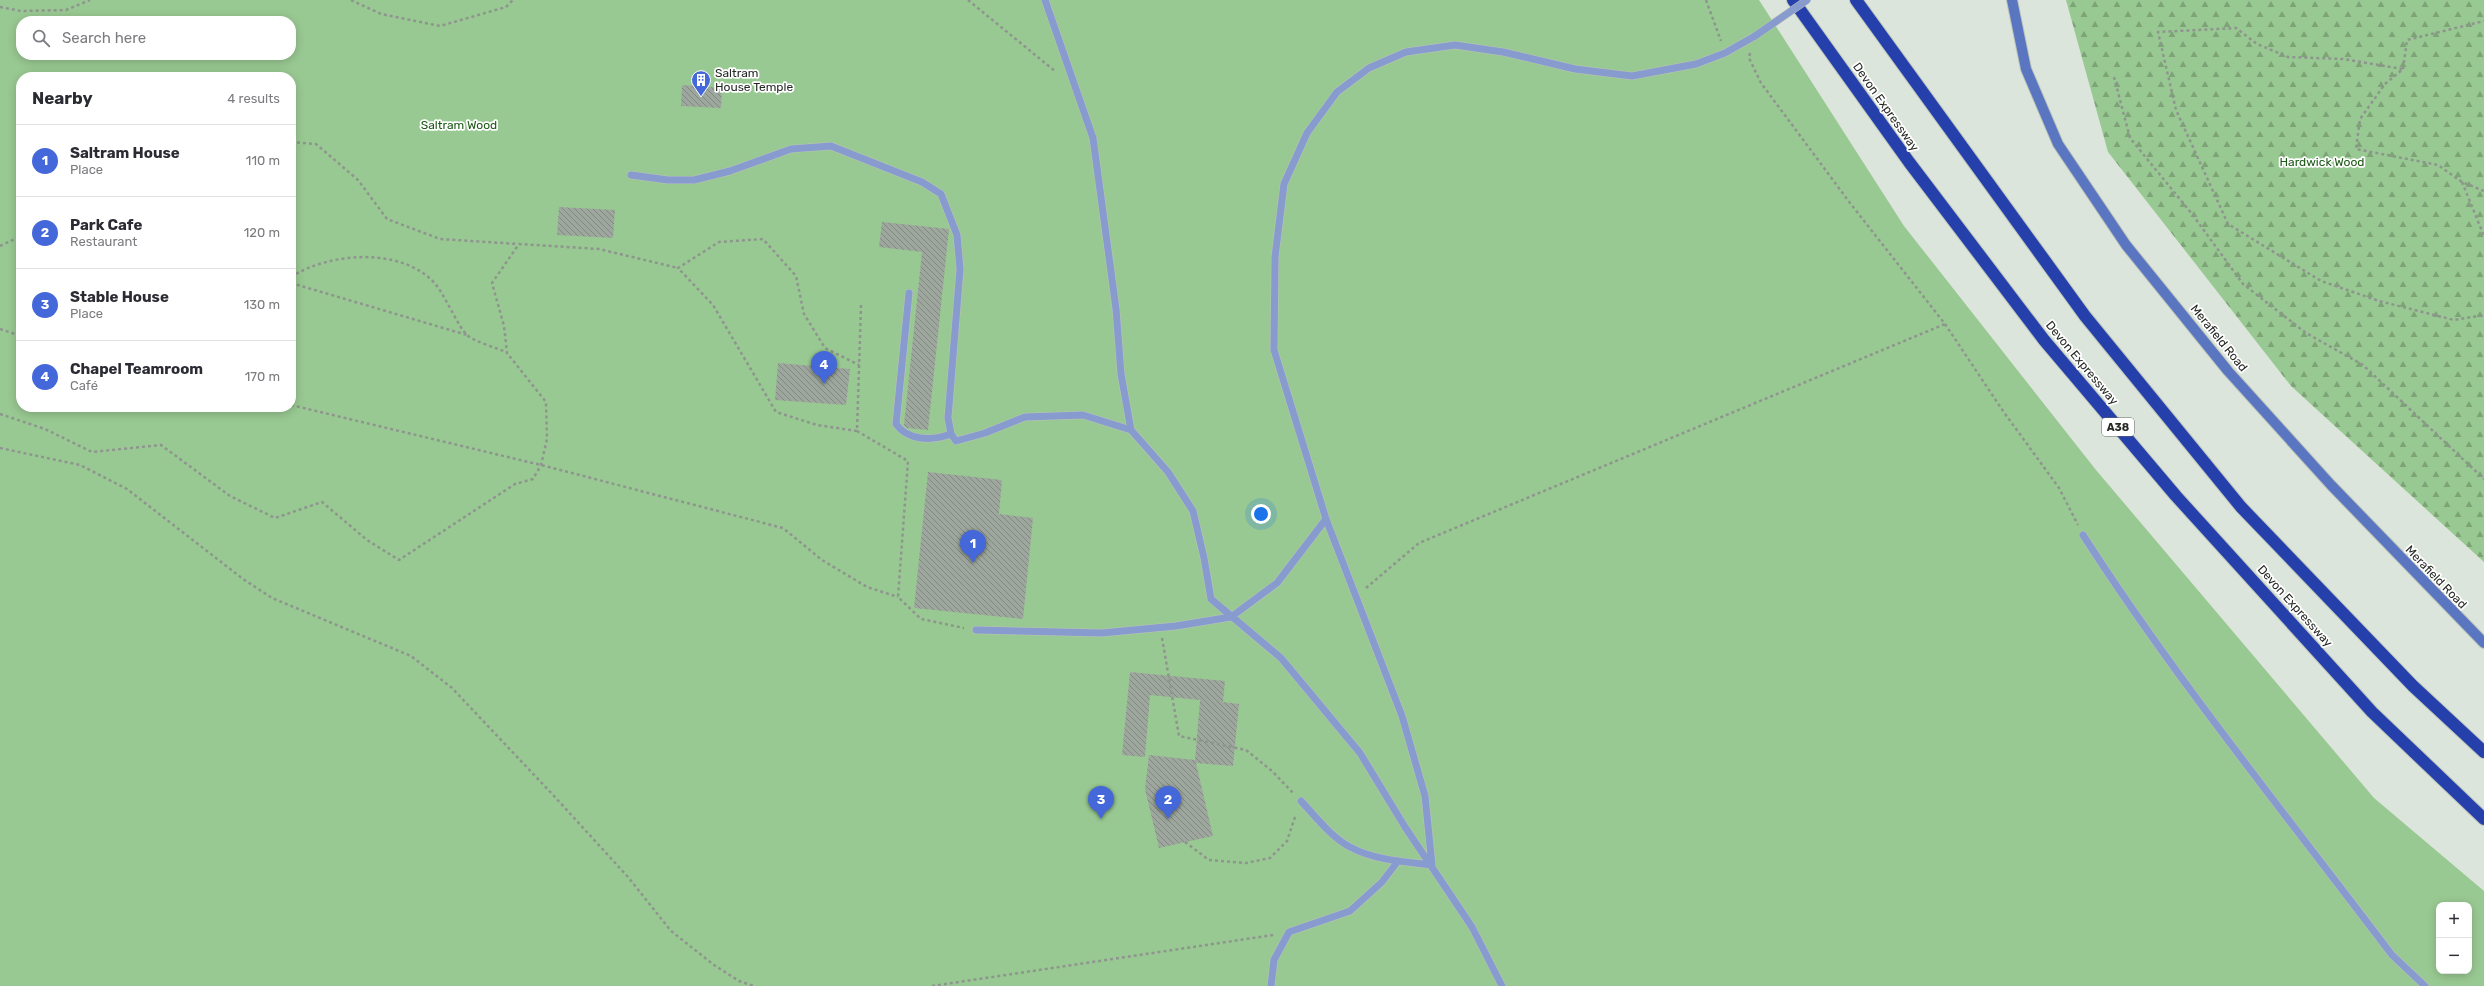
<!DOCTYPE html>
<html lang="en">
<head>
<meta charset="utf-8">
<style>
  :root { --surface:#fff; --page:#f2f2f3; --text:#2b2b33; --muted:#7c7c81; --line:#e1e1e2; --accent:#4467da }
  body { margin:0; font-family:Rubik,sans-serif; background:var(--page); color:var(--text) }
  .controls { position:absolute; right:12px; bottom:12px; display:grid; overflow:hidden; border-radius:8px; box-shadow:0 2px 10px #0003 }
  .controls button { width:36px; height:36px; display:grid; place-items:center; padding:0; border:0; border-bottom:1px solid var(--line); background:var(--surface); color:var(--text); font:20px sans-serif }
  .you { position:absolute; left:1261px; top:514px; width:14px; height:14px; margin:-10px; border:3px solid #fff; border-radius:50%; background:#1a73e8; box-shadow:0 0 0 6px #1a73e833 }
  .badge { display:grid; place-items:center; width:26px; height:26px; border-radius:50%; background:var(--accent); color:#fff; font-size:13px; font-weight:700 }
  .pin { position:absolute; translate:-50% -33px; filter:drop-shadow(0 1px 2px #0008) }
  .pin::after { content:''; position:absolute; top:21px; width:14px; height:12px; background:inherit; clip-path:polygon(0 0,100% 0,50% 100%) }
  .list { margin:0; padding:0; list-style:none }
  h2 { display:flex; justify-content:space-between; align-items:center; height:52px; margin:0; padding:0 16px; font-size:17px }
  h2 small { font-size:13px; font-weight:400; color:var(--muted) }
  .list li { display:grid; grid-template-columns:26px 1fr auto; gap:12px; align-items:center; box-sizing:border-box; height:72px; padding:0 16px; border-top:1px solid var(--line) }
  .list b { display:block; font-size:15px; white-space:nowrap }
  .list p { margin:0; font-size:13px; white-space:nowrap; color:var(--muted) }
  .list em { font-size:13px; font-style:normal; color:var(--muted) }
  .icon { flex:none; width:22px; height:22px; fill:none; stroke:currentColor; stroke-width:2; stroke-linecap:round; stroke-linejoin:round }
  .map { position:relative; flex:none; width:2484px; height:986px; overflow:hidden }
  .search { position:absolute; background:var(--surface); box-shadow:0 2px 10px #0003; left:16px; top:16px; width:280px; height:44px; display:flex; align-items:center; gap:10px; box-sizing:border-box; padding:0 14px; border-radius:16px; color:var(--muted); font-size:15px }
  .panel { position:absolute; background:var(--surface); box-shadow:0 2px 10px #0003; left:16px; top:72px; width:280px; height:340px; border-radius:16px }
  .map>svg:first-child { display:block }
  .forest { fill:url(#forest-firs) }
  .park { fill:#99c992; fill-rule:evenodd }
  .building { fill:url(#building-back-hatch) }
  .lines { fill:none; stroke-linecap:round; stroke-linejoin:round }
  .lane-casing { stroke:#bbc3ba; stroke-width:8 }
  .secondary-casing { stroke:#bbc3ba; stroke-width:12 }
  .highway-casing { stroke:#bbc3ba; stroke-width:14 }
  .path { stroke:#8e958e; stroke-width:2.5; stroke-dasharray:3 3; stroke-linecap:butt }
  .lane { stroke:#879bce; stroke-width:7 }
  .secondary { stroke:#5b76c1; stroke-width:10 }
  .highway { stroke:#253fab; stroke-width:12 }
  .lane-bridge-casing { stroke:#bbc3ba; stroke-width:8; stroke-linecap:butt }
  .lane-bridge { stroke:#879bce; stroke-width:7 }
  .labels { text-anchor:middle; stroke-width:3.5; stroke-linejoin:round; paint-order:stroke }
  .shield { fill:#fff; stroke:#666966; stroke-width:1 }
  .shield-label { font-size:11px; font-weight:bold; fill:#252925 }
  .poi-label { font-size:12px; fill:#252925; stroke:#fff; text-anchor:start }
  .street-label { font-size:12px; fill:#252925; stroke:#fff }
  .park-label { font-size:12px; fill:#1b5715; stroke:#fff }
</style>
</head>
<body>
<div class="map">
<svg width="2484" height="986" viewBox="0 0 2484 986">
  <defs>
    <pattern id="forest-firs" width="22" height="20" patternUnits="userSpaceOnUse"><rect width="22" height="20" fill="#99c992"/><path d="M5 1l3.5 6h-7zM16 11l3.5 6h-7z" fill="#7da377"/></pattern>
    <pattern id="building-back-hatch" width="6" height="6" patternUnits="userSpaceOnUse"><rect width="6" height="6" fill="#9ea79d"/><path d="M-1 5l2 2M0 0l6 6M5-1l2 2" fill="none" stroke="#818880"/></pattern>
  </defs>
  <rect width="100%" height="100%" fill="#dce5db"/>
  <path class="forest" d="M2066 0H2484V562L2291 386 2108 152Z"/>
  <path class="park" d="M0 0H1759L1904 226 2096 470 2374 798 2484 891V986H0ZM21 21H291V55H21ZM21 77H291V407H21ZM2439 905H2469V971H2439Z"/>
  <path class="building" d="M682 85 722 88 721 108 681 106Z
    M559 207 615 210 613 238 557 235Z
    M882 222 949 229 928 430 907 428 904 425 922 252 879 247Z
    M778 363 850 369 846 405 775 400Z
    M928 472 1002 480 999 514 1033 518 1023 619 914 608Z
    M1130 672 1225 681 1223 702 1239 704 1233 766 1196 763 1213 836 1159 848 1145 789 1149 755 1195 760 1200 700 1150 695 1145 757 1122 755Z"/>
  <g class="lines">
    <defs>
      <path id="lane" d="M1045 0 1093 138 1116 309 1121 374 1131 430 1168 472 1193 511 1204 558 1211 599 1281 658 1360 753 1405 827 1472 927 1502 986
        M631 175 668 180H694L730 171 791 149 831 146 922 182 941 194 957 235 960 269 948 418 951 434 956 441 985 433 1025 417 1083 415 1131 430
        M909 293 896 424C908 441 932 441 951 434
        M2083 535C2176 680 2288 817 2392 955L2425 986
        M976 630 1102 633 1176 626 1231 617 1277 583 1326 519
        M1301 801C1315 816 1331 837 1350 847 1374 860 1405 862 1432 865
        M1432 865 1425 796 1402 716 1326 519 1274 350 1275 257 1284 184 1307 133 1337 92 1369 68 1406 52 1455 45 1503 52 1575 69 1632 76 1696 64 1725 53 1755 36
        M1271 986 1274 960 1289 932 1350 911 1382 882 1398 861"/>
      <path id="secondary" d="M2012 0 2026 69 2058 144 2126 245 2228 371 2331 485 2484 643"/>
      <path id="highway" d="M1793 0 1909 162 2044 340 2176 496 2372 712 2484 819
        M1856 0 2085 316 2241 507 2413 686 2484 752"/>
    </defs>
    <use href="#lane" class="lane-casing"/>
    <use href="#secondary" class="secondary-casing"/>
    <use href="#highway" class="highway-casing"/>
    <path class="path" d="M351 0 381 14 440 26 506 7 513 0
      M968 0 1056 72
      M1706 0 1721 41
      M0 7 21 11 66 10 90 0
      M1750 53 1749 58 1761 83 1850 203 1945 324 2003 411 2059 488 2078 525
      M2403 69 2407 40 2484 21
      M2114 77 2130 138 2192 214 2243 284 2306 333 2363 365 2484 479
      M291 142 316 144 358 180 387 219 440 239 518 244
      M2462 182 2484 236
      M2484 191 2462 182 2438 165 2356 149 2360 119 2385 84 2403 69 2343 59 2288 57 2257 44 2236 28 2158 32 2176 110 2228 224 2321 281 2379 301 2454 320 2484 315
      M0 246 21 236
      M291 277C329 252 405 246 437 286 446 298 459 328 467 335 475 342 497 348 506 352
      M291 283 467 335
      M861 305 857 431 908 461 898 597 921 619 964 628
      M0 329 21 336
      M291 405 541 465 783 528 822 560 867 587 898 597
      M0 414 45 429 92 452 161 445 230 496 275 518 322 502 367 540 399 560 515 484 533 479 541 465 547 439 546 402 507 353 504 326 492 283 519 244 599 249 678 268
      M857 431 817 425 776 412 713 305 678 268 719 242 763 239 796 276 804 314 825 348 859 365
      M0 448 80 465 127 489 243 579 272 598 411 656 452 688 554 796 628 877 671 931 714 965 739 981 754 986
      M1366 588 1419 543 1945 324
      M1162 638 1179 736 1246 750 1272 771 1293 793
      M1185 842 1209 860 1246 863 1270 858 1287 841 1296 814
      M932 986 1273 935"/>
    <use href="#lane" class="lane"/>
    <use href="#secondary" class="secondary"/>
    <use href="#highway" class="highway"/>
    <defs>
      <path id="lane-bridge" d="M1755 36 1807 0"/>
    </defs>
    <use href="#lane-bridge" class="lane-bridge-casing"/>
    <use href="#lane-bridge" class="lane-bridge"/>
  </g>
  <defs>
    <symbol id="building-pin" viewBox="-11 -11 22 30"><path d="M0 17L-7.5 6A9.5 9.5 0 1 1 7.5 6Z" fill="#4467da" stroke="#fff"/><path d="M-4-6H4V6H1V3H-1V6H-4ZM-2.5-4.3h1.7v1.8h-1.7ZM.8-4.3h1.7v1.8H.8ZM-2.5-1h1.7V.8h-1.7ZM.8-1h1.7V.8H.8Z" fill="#fff"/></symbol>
  </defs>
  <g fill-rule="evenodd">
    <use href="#building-pin" x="690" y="69" width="22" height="30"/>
  </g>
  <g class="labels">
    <rect class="shield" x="2102" y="418" width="32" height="18" rx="3"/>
    <g class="shield-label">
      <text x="2118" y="431">A38</text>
    </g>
    <g class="poi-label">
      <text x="715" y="77">Saltram<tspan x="715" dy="14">House Temple</tspan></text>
    </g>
    <g class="street-label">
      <text transform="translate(1886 107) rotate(55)" y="4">Devon Expressway</text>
      <text transform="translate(2219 338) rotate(51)" y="4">Merafield Road</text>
      <text transform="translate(2082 363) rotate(50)" y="4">Devon Expressway</text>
      <text transform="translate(2436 577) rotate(46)" y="4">Merafield Road</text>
      <text transform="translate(2295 606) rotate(48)" y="4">Devon Expressway</text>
    </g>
    <g class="park-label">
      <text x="459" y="129">Saltram Wood</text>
      <text x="2322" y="166">Hardwick Wood</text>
    </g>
  </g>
</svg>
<div class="controls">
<button>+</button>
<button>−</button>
</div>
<div class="you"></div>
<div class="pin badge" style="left:973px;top:563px">1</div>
<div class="pin badge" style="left:1168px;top:819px">2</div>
<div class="pin badge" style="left:1101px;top:819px">3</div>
<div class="pin badge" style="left:824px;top:384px">4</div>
<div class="search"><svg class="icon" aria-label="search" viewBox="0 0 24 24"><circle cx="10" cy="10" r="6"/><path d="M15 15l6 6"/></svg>Search here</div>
<section class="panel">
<h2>Nearby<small>4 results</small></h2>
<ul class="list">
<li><span class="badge">1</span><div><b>Saltram House</b><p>Place</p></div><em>110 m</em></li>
<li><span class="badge">2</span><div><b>Park Cafe</b><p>Restaurant</p></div><em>120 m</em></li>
<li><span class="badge">3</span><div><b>Stable House</b><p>Place</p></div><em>130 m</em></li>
<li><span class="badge">4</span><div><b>Chapel Teamroom</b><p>Café</p></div><em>170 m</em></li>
</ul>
</section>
</div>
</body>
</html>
